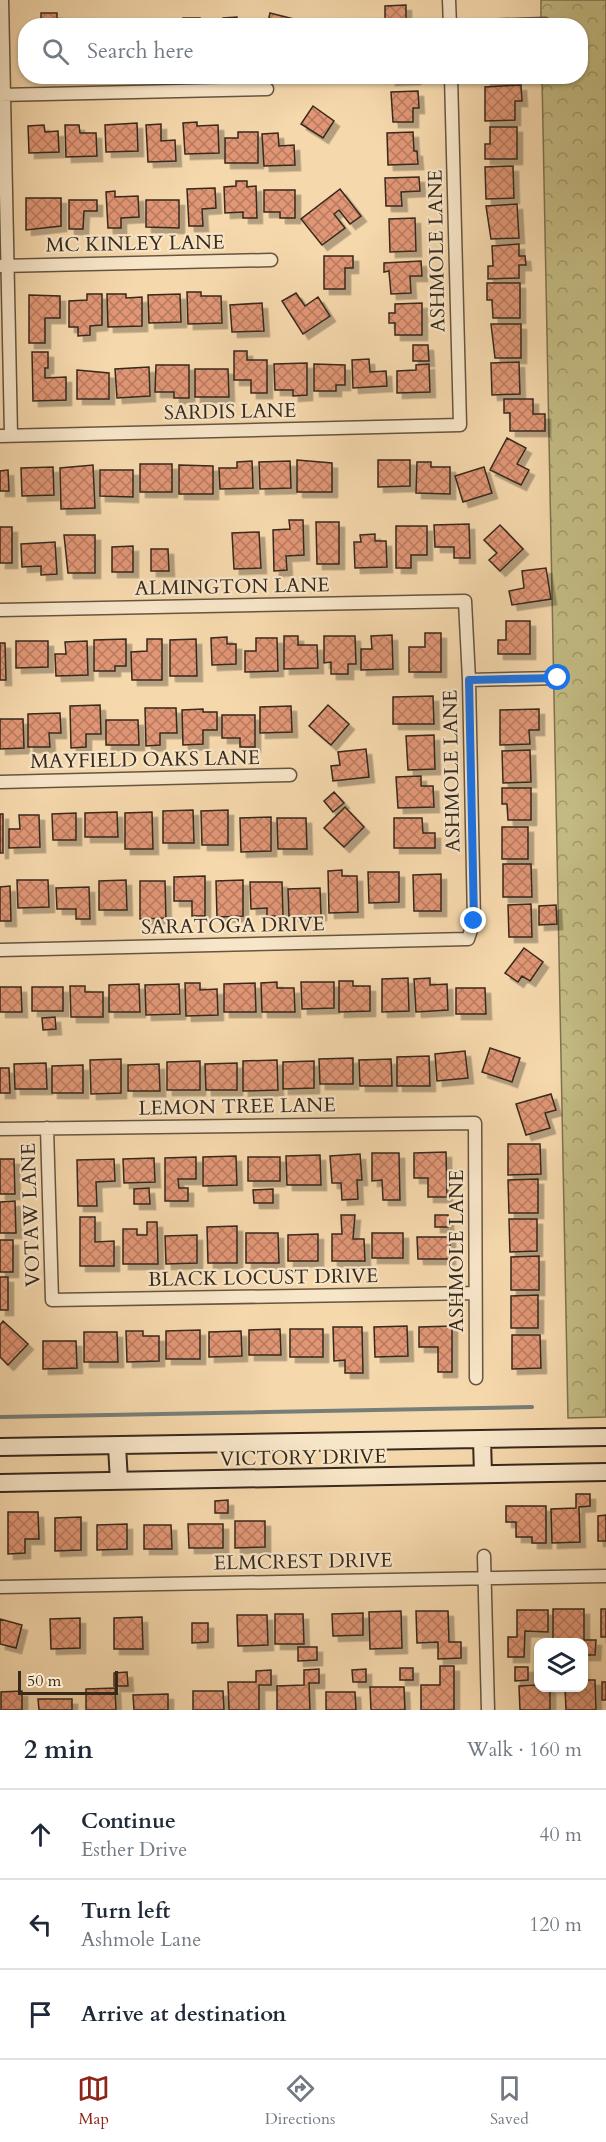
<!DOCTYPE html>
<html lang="en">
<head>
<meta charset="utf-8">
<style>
  :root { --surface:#fff; --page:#f6f6f7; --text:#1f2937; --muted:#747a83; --line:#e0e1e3; --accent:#8f2418 }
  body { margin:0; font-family:Cardo,serif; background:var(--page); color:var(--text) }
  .controls { position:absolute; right:18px; bottom:18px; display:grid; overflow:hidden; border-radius:12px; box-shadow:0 2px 4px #0004 }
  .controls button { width:54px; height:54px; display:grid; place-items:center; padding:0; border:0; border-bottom:2px solid var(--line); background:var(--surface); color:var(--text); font:30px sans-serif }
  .scale { position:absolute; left:18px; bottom:15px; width:100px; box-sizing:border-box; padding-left:6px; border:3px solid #37291c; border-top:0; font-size:16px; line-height:21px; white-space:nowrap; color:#37291c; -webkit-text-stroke:4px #f8e6c9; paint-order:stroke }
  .stop { position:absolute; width:18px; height:18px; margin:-14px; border:4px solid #1a73e8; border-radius:50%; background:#fff }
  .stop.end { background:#1a73e8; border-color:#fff; box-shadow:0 2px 6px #0008 }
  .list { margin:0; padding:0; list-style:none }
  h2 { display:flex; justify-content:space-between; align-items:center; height:78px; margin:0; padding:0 24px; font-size:26px }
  h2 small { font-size:20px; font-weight:400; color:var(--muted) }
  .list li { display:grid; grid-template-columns:39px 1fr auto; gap:18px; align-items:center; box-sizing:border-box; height:90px; padding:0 24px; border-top:2px solid var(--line) }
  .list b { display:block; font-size:22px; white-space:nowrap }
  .list p { margin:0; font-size:20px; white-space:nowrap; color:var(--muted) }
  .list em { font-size:20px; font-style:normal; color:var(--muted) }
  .icon { flex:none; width:33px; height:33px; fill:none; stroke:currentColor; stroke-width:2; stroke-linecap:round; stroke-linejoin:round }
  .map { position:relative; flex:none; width:606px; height:1710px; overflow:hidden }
  .search { position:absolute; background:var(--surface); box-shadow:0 2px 4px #0004; left:18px; right:18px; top:18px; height:66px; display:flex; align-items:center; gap:15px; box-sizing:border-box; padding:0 21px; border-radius:24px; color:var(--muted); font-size:22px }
  .sheet { height:348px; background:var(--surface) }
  nav { display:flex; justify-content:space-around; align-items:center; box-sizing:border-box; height:84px; border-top:2px solid var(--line); background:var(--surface); font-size:16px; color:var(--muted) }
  nav a { display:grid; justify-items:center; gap:3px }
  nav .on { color:var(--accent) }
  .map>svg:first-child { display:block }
  .forest { fill:url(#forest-crowns); stroke:#7e7250; stroke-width:1.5 }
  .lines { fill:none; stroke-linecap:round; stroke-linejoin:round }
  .stream { stroke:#777e78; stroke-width:4 }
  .building { fill:url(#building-cross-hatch); stroke:#37291c; stroke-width:1.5; filter:url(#shadow) }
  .minor-casing { stroke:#665540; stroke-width:15 }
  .secondary-casing { stroke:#37291c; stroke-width:20 }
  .minor { stroke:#f8e6c9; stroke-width:12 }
  .secondary { stroke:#f8e6c9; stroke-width:16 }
  .route { stroke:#1a73e8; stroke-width:8 }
  .labels { text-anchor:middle; stroke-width:4.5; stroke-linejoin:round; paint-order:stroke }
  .street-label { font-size:20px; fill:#37291c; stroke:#f8e6c9 }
</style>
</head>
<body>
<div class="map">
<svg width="606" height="1710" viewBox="0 0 606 1710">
  <defs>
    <pattern id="forest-crowns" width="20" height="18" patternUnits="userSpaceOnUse" patternTransform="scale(1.5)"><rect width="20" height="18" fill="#c4bc84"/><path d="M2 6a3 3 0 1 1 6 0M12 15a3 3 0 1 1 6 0" fill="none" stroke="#a0996b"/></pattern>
    <pattern id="building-cross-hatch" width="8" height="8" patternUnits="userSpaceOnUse" patternTransform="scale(1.5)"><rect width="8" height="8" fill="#e19675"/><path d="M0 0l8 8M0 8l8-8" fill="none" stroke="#b77a5f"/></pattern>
    <filter id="shadow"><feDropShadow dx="5.5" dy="5.5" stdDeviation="0" flood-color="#0004"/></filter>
  </defs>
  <rect width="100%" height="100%" fill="#f5d8ac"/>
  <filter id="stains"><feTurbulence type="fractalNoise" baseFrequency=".00333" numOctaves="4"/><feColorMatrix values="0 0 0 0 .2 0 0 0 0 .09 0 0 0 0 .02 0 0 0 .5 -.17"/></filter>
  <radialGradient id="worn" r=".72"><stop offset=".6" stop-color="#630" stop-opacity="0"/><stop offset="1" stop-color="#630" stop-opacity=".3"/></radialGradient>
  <path class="forest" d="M541 0H606V1417L568 1418 542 77 580 76V26L541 25Z"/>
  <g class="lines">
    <path class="stream" d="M0 1417 532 1407"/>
  </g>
  <path class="building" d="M406 5V24L416 23V26H385V6Z
    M41 13H57V26H41Z
    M270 13 302 21 300 26H267Z
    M237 17V23H253L254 26H223V18Z
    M183 18H200V24L214 26H183Z
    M64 20H75V26H64Z
    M105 20H128V26H105Z
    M164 21V25L175 26H143V22Z
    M24 28H26V52H24Z
    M390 76H415V79L390 80Z
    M485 76H508V79L485 81Z
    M521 85 522 101H515V120L485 121V87Z
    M418 91 419 108H413V122H393L391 92Z
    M313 106 334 121 323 138 301 124Z
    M197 122V126L218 125 219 153 185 154 183 123Z
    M137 123 138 151 106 152 105 125Z
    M161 124V141L175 140 176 161 148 162 146 125Z
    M44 125 45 132 58 131 59 152 29 153 28 126Z
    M65 125H79L80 133H96L97 156 66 157Z
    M490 127H517V159H485V144H490Z
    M238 132H258V163H225V138H238Z
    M413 132 414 151H417L418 164 388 165 387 133Z
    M278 133 279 146 294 145 295 165 264 166 262 134Z
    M513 166 514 198 486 199 485 167Z
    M419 177 420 191 401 192 402 206H386L385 178Z
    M236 181H247V187L256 186 257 218H243V212L225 213 224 187 236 186Z
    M215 188 216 208 202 209 203 226H189L187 189Z
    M340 189 361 216 350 224 339 210 334 214 345 228 322 245 301 219Z
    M264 190H295V218H280V212H264Z
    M115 191V197L138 196 139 217 121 218V228H108L106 192Z
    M26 198H61V226L26 230Z
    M69 200H97V211H84L83 229H69Z
    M146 200H179V228L146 227Z
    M517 204 519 238 491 239 486 206Z
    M415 218 416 251 390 252 389 219Z
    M519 244V256H525L526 265H519V278L488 279V266H493L492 246Z
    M324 256H353V268H345V289H324Z
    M421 261 422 276H410L411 293 391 294 389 271 384 272V263Z
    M487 283H520V318H493L492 300H487Z
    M187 292H201V296H221L222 323 188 324Z
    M296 293 305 306 318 297 330 316 303 334 282 301Z
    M87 294H102V325L90 326V335L78 336V327H69V301L87 300Z
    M107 294H126V298L142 297V326L108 327Z
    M180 294 181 322 149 323 148 295Z
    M29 295 60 296V318H45V343H29Z
    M262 303 264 331 232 332 230 305Z
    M422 303V335H395V323H389V313H395V304Z
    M491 324H521V358H495Z
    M413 345H428L429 361H413Z
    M234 351H247V360H267V393H251V380H234Z
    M32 352H48V368H45V378L66 377V400L33 401Z
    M369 359 370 372 386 371 387 386 353 388 352 360Z
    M519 362 520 394 492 395 491 363Z
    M307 363V395L293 396V390H275L274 364Z
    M314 364 345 365V385H336V391H314Z
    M429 364 430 392 397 393V371L416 370V365Z
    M156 365H189V398H174V392H155Z
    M149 367 150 396 117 398 115 369Z
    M195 369H228L229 397H195Z
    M77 370 109 373V399H77Z
    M504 399H533V414H545V431H510V413H504Z
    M507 438 526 448 517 464 529 470 521 485 490 470Z
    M297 460 332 463V492H297Z
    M378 460H410V486L378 487Z
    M252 461 253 488 220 489 219 468H237V462Z
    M290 461 291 488 260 489 259 462Z
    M417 462H431V467H450V494L416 493Z
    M140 464H172V492H140Z
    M93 465 95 508 61 509 60 468Z
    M179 465 213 466V494H179Z
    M53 467 54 495 22 496 21 468Z
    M484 467 492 493 463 502 455 476Z
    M8 470 9 491H0V471Z
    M100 470H133V497L100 496Z
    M289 520H303L304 555 286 556 287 570 274 571 273 530 290 529Z
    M316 522H339V564H317Z
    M469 524 470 558H454V547H435L434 525Z
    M500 525 523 549 500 571 489 560 497 553 484 540Z
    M396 526H427V555H411V568H396Z
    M0 527H12V563H0Z
    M259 532 261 568 234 569 232 533Z
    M375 534V541H386L387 567 355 568 354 542H361L360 535Z
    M64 535H95V573H68Z
    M55 542 57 574 41 575V566L22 567 21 544Z
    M133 546V572H112V547Z
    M151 549H168L169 571H151Z
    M546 568 551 599 512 605 509 591 524 588 522 571Z
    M506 621H530V654H498V640H506Z
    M425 633H441V672H409V647H425Z
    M392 635 393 669 361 670V649H372L371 636Z
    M284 636H298V645H317L318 668 284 669Z
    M324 636H355L356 664H348V674H331V662L324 663Z
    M227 637V644H236V664L212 665 211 638Z
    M256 638H277L278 671 245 672V651H256Z
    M126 639V666H115V671H94V640Z
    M147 639H162V680H132L131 652 147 651Z
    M196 639 197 676H170V640Z
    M16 641H48V667L16 668Z
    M87 641 88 675 56 676 55 654H66L65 642Z
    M0 643H5L6 680H0Z
    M433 696 434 724H393V697Z
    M100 705 101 734H86V747L71 748 70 706Z
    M328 705 349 724 331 745 309 726Z
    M291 706 292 732 260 733V707Z
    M145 708H176L177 733H160V745L146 746Z
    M203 709V712H217V730H203V744L183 745 182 710Z
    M539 709V730H529L530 744 500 745V710Z
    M60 713 61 733H49L50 747H28V714Z
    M222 715H255V747H240V738H222Z
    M0 719H23L24 748 0 749Z
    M106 720H138L139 745H106Z
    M434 735 435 769 408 770 406 736Z
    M366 749 369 777 333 781 331 766 340 765 338 752Z
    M530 750 531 782 503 783 502 751Z
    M421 776V786H433L434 807 398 808 396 777Z
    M502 788H531V820H508L507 804H502Z
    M334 792 344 803 333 812 324 801Z
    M345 807 364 827 344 847 324 828Z
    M193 810 194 843H163V811Z
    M228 810V845H202L201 811Z
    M117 812 118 837H85V813Z
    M152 812 153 849H125V813Z
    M76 813V840H53L52 814Z
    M0 814H3V853H0Z
    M19 815H39L40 847 9 848V829H20Z
    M271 817V851L241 852 240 818Z
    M277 818H306L307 849H278Z
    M394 818H422L423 833H435V848H394Z
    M502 827H528V859H502Z
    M503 864H531L532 897H503Z
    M342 870V876H357L358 912 329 913 328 871Z
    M368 872H399V902L369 903Z
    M441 874V911H414L413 875Z
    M205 876V916H192V901H174V877Z
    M17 880H48L49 907 18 908Z
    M126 880 127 910H99V881Z
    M243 880V916L217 917 216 881Z
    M140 881H165L166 918 140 919Z
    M250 882H282L283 916H267V908L251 909Z
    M10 886 11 921H0V887Z
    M89 887 90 919H76V909H57L56 888Z
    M320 888 321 915 289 916 288 889Z
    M531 904 532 937H509L508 905Z
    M556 905 557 924 539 925V906Z
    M524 948 543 962 530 981 522 976 518 982 505 973Z
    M408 978 409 1011 382 1012V979Z
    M430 978V985L447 984 448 1010 416 1012 414 979Z
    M339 981H353V986H370V1011L339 1012Z
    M277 982V988H294L295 1012H262L261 983Z
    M301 982H334V1008L302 1009Z
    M185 983H200V990L217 989 218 1015 186 1016Z
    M255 983 256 1012H224V984Z
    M139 984 140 1012H109V985Z
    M179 984 180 1014 146 1015 145 985Z
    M70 986H85V992H103V1017H71Z
    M0 987H21L22 1012H0Z
    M32 987H63V1011H32Z
    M456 988H485L486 1014H456Z
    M55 1017 56 1029 43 1030 42 1018Z
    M490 1048 520 1058 512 1082 482 1072Z
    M465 1051 468 1078 437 1081 435 1054Z
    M429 1056 430 1086H397V1057Z
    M353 1058V1084H320L319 1059Z
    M121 1059V1093L91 1094 90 1060Z
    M391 1059 392 1086H360L359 1060Z
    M277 1060 278 1090 243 1091V1061Z
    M200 1061V1090H167V1062Z
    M314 1061V1088L283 1089V1062Z
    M46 1063 47 1089H15L14 1064Z
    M237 1063V1090H206L205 1064Z
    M159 1064 160 1091H128V1065Z
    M83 1065V1093H52V1066Z
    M0 1068H9L10 1093H0Z
    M551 1094 556 1110 545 1113 550 1128 526 1135 516 1104Z
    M508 1144H540L541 1174 508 1175Z
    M446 1152 447 1197H428V1178H414V1153Z
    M372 1153H399L400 1200H383L382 1180 372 1181Z
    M360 1154 362 1180H357L358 1199 342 1200 341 1183H332L330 1156Z
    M320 1155 321 1185H287L286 1156Z
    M236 1156 237 1185 203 1186V1157Z
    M196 1157V1179H178L179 1188H188V1201H165V1158Z
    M248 1157H280V1181H248Z
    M154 1158 155 1182 124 1183 123 1159Z
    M0 1159H14L15 1194H0Z
    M114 1159 115 1181 96 1182 97 1206H78L77 1160Z
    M538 1179V1213H509L508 1180Z
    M149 1188 150 1204H134V1189Z
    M273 1189V1203H254L253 1190Z
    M15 1201 16 1233H0V1202Z
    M341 1215H355L353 1239H364L365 1261H332V1234H342Z
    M435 1215H448V1227H435Z
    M80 1217H95V1242L114 1241V1266H80Z
    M509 1219H537V1251L510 1252Z
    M147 1222H157L158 1264H123V1229H137V1235H147Z
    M237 1226V1263H208L207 1227Z
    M246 1233H278L279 1263H246Z
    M372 1233H403V1258H372Z
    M318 1234V1261H288V1235Z
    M197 1235V1263L166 1264 165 1236Z
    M417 1237H450V1259H418Z
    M0 1240H13V1272H0Z
    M539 1256V1290H511V1257Z
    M0 1277H8V1310H0Z
    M538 1295V1328H511V1296Z
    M3 1321 28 1344 8 1365 0 1357V1325Z
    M407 1326 408 1356 375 1357 374 1327Z
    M452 1326V1372H438V1347H419V1327Z
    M333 1327H362L363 1373H345V1360L334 1361Z
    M280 1329 281 1355H249V1330Z
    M290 1329H323V1357H290Z
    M200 1330V1359H166V1331Z
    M126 1331H143V1336H159V1361L127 1362Z
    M241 1331 242 1356 209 1357V1332Z
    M84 1332H117L118 1362H84Z
    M512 1335H540L541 1368 512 1369Z
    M43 1341H76L77 1368 43 1369Z
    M576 1494H590V1506L579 1507 580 1542 552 1543 551 1509 576 1508Z
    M228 1500V1513H215V1501Z
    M506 1506H546V1543H532V1537H516V1522H506Z
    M8 1512H38L39 1539H25V1553L8 1554Z
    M606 1515V1541H598V1516Z
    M81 1517V1550L55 1551V1518Z
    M235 1521H265V1547L235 1548Z
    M127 1524V1549L97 1550V1525Z
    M188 1524H223V1548H189Z
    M144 1525H171L172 1549H144Z
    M553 1609H584V1640H596L595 1655H584V1642H553Z
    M601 1609H606V1637H601Z
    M517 1610H548V1632L525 1631 524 1657H508V1637H517Z
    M401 1611 402 1648 370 1649 369 1612Z
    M416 1611H448L449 1642H461V1658L438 1659V1642L417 1643Z
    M363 1613V1635L333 1636 332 1614Z
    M275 1614H303L304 1644H275Z
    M237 1615H267L268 1645 238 1646Z
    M142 1617 143 1649H114V1618Z
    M80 1618V1648L51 1649 50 1619Z
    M0 1619 22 1625 16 1648 0 1644Z
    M192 1623H208V1642L192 1643Z
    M298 1647H317V1660L298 1661Z
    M440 1666H454V1710H421V1685H440Z
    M515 1667H528V1680L515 1681Z
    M400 1668H413V1680H400Z
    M319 1669V1683H309L310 1710H277V1686L304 1685V1670Z
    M366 1669V1682H353L352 1670Z
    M271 1670V1685H259V1710H229L228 1682H256V1671Z
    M127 1672 128 1686H114V1673Z
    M584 1680H595L596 1710H566L565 1688H584Z
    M602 1682H606V1700H602Z
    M538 1685 550 1688V1710H520L519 1686Z
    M370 1687H404L405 1710H371Z
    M115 1688 116 1710H86V1689Z
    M22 1691V1710H1V1692Z
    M193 1691H223L224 1710H193Z
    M326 1692H355L356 1710H326Z
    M168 1694V1710H134L133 1695Z
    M38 1699H72V1710H39Z"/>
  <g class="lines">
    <defs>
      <path id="minor" d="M2 0 11 435
        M449 0 450 26
        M482 26 545 24
        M0 95 267 89
        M1 266 271 260
        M0 436 460 425 451 76
        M0 610 465 601 469 680 474 921 468 939 0 950
        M469 680 558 678
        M0 782 290 775
        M47 1128 52 1300 475 1293
        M0 1129 475 1123 476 1378
        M484 1556 488 1710
        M0 1587 606 1576"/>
      <path id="secondary" d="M482 1440 483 1474
        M117 1446 119 1481
        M0 1447 606 1437
        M0 1483 606 1472"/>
    </defs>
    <use href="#minor" class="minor-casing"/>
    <use href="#secondary" class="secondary-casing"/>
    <use href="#minor" class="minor"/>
    <use href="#secondary" class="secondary"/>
  </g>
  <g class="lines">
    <path class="route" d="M474 921 469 680 558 678"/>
  </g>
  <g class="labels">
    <g class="street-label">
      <text transform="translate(135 243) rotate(-1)" y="7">MC KINLEY LANE</text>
      <text transform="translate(436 251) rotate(-91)" y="7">ASHMOLE LANE</text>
      <text transform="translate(230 411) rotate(-1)" y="7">SARDIS LANE</text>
      <text transform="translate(232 586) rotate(-1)" y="7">ALMINGTON LANE</text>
      <text transform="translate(145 759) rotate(-1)" y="7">MAYFIELD OAKS LANE</text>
      <text transform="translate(451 771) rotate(-91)" y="7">ASHMOLE LANE</text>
      <text transform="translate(233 925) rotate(-1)" y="7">SARATOGA DRIVE</text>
      <text transform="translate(237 1106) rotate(-1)" y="7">LEMON TREE LANE</text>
      <text transform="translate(30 1215) rotate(-92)" y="7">VOTAW LANE</text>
      <text transform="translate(456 1251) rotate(-90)" y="7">ASHMOLE LANE</text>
      <text transform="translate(263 1277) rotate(-1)" y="7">BLACK LOCUST DRIVE</text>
      <text transform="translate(303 1457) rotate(-1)" y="7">VICTORY DRIVE</text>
      <text transform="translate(303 1561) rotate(-1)" y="7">ELMCREST DRIVE</text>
    </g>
  </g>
  <rect width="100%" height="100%" filter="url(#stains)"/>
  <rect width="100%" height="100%" fill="url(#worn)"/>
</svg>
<div class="controls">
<button><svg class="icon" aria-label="layers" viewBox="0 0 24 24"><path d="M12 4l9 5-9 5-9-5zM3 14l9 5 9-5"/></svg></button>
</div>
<div class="scale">50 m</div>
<div class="stop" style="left:558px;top:678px"></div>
<div class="stop end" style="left:474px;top:921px"></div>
<div class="search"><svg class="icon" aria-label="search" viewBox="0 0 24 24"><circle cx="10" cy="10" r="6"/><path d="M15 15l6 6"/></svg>Search here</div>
</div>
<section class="sheet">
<h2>2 min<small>Walk · 160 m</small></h2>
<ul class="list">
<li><svg class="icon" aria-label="ahead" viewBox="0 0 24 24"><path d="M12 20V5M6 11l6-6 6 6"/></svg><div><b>Continue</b><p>Esther Drive</p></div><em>40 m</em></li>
<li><svg class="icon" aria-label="left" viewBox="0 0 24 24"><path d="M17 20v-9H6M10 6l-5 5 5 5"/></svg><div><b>Turn left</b><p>Ashmole Lane</p></div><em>120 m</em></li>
<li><svg class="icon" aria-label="arrive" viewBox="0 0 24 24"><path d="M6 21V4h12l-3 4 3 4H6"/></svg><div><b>Arrive at destination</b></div></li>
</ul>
</section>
<nav>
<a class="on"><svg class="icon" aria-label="map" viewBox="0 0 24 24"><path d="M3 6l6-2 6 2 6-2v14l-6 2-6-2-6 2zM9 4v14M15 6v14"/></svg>Map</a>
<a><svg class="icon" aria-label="directions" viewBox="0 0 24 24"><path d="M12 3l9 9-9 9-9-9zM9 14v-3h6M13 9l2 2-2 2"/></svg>Directions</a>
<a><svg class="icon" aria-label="saved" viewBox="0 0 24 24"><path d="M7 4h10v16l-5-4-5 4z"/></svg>Saved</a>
</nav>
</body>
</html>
